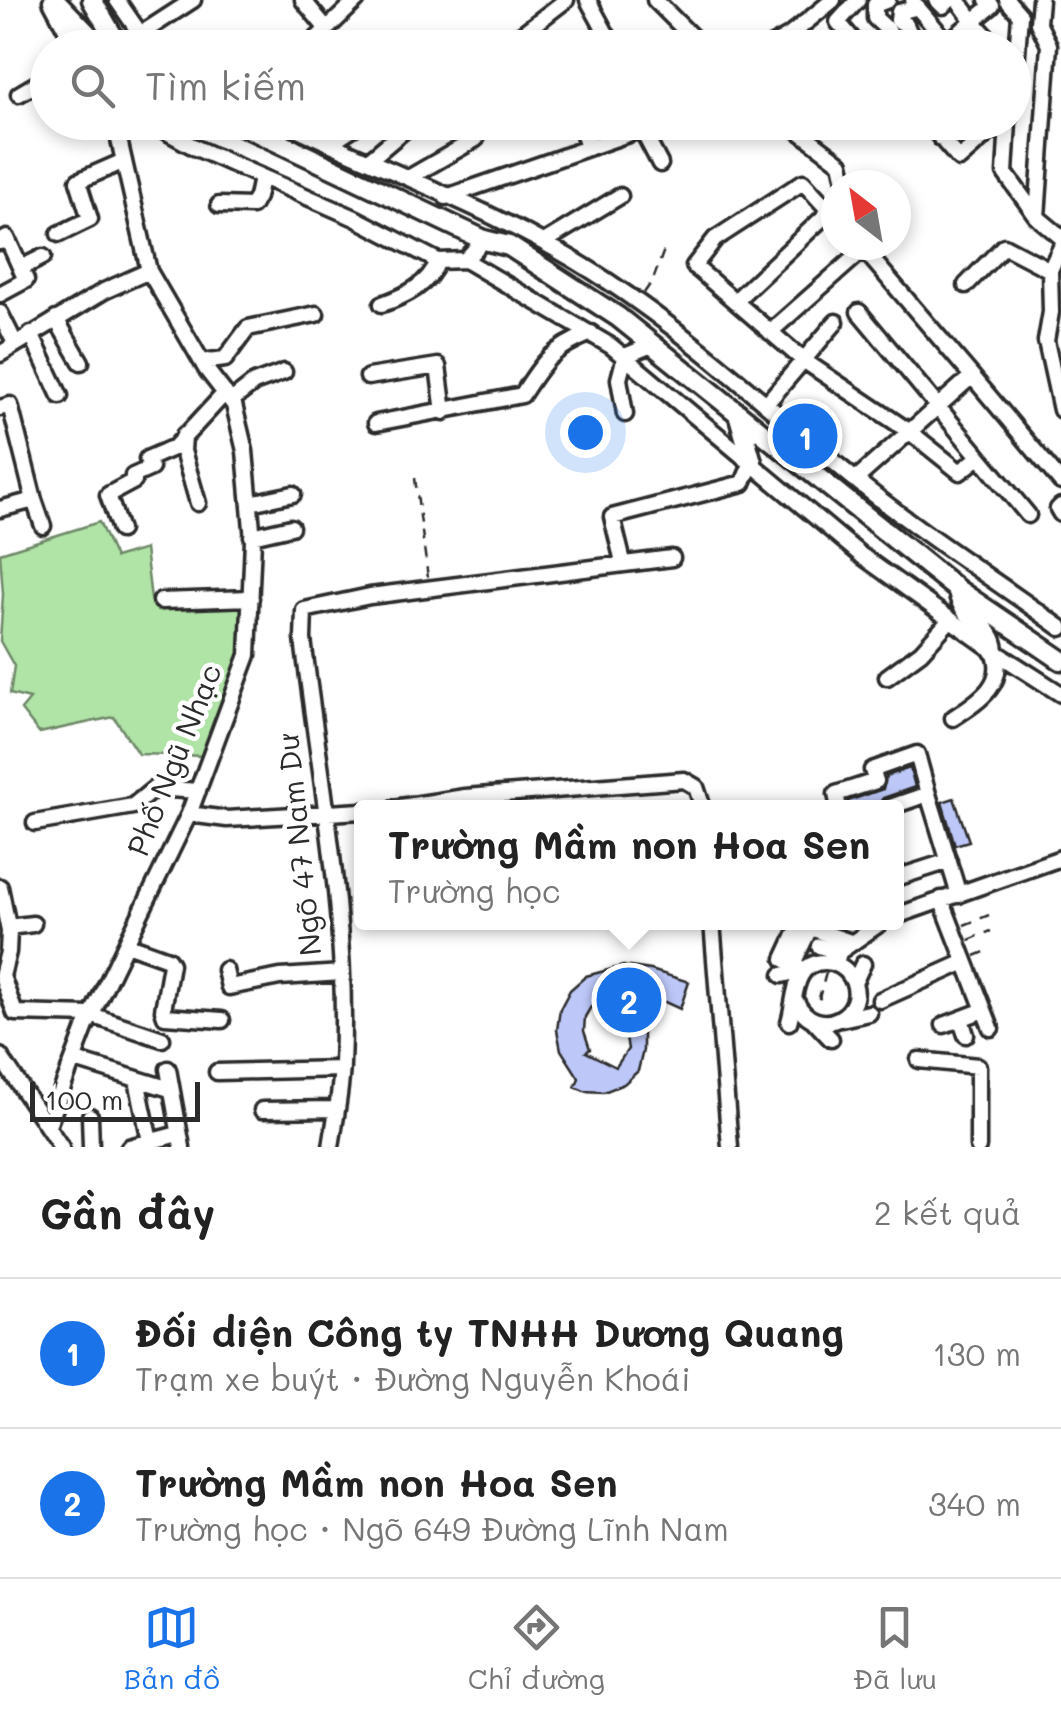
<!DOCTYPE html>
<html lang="vi">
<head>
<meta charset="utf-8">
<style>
  :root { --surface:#fff; --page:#f6f6f6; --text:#222; --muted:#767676; --line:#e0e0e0; --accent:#1a73e8 }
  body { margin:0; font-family:Mali,sans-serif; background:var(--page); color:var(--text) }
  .compass { position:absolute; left:821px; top:170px; width:90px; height:90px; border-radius:50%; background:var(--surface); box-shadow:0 5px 15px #0003; rotate:329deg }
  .scale { position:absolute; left:30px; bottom:25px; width:170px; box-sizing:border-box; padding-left:10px; border:5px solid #2b2b2b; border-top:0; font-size:28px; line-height:35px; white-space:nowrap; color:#2b2b2b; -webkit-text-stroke:8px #fff; paint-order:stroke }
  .you { position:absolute; left:585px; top:432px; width:35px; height:35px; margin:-25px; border:8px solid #fff; border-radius:50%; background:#1a73e8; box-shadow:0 0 0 15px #1a73e833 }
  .badge { display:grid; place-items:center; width:65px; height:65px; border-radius:50%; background:var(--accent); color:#fff; font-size:32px; font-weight:700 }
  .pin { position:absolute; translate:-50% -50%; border:5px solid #fff; box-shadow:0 2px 10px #0006 }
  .popup { position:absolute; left:354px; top:800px; width:550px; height:130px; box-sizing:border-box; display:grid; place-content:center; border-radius:10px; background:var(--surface); filter:drop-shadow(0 2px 8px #0005); font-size:32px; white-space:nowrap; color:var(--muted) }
  .popup b { font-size:38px; color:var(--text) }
  .popup::after { content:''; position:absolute; left:50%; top:100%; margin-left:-20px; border:20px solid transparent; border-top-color:var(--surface) }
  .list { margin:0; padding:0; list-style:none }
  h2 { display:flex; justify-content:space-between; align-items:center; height:130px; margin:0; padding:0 40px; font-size:42px }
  h2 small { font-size:32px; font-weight:400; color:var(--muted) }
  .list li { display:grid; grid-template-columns:65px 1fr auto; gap:30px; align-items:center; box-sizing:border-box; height:150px; padding:0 40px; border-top:2px solid var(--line) }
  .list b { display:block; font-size:38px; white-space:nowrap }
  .list p { margin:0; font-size:32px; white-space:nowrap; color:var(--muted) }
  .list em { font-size:32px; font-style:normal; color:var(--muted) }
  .icon { flex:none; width:55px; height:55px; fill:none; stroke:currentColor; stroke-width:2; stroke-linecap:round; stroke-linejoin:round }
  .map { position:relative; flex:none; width:1061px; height:1147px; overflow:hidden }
  .search { position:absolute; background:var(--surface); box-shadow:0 5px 15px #0003; left:30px; right:30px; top:30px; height:110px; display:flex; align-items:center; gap:25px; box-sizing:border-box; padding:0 35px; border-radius:55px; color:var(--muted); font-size:38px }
  .sheet { height:430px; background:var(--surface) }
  nav { display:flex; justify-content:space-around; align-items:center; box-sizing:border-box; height:140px; border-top:2px solid var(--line); background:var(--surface); font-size:28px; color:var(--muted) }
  nav a { display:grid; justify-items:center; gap:5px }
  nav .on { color:var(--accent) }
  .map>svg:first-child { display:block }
  .green { fill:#b0e4a6; stroke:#6e8868; stroke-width:2.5 }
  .building { fill:#bdc8f9; stroke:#2b2b2b; stroke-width:2.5 }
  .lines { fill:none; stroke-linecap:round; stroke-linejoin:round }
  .minor-casing { stroke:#2b2b2b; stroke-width:21 }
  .major-casing { stroke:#2b2b2b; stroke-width:25 }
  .path { stroke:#2b2b2b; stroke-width:2.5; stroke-dasharray:10 8; stroke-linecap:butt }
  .minor { stroke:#fff; stroke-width:14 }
  .major { stroke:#fff; stroke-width:18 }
  .labels { text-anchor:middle; stroke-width:9; stroke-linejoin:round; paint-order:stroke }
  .street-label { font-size:30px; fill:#2b2b2b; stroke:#fff }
</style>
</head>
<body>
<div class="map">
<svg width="1061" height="1147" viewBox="0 0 1061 1147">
  <rect width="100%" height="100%" fill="#fff"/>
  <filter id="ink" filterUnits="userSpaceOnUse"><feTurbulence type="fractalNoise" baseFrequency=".01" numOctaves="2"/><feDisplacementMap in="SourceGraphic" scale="20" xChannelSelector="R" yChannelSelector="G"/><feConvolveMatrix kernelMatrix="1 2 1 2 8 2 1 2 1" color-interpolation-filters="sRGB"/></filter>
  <g filter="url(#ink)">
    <path class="green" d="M99 522 115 558 145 549 151 599 244 590 243 650 205 756 138 754 114 717 39 733 21 710 30 699 10 694 14 666 0 641 3 594 0 553Z"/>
    <path class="building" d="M910 768 915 787 883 798 876 808H849L848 801 883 789 886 776Z
      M954 798 969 841 955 845 942 802Z
      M623 966 651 970 689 982 680 1009 654 997 648 1004 637 1002 634 993 625 991 609 993 595 1000 585 1017 584 1031 590 1049 586 1052 616 1067 628 1049 623 1021 635 1013 643 1031V1050L638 1071 624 1084 604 1092 584 1091 575 1087 579 1078 561 1050 557 1030 560 1009 570 990 586 976Z"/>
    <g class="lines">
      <defs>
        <path id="minor" d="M117 0 150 48
          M303 0 326 28
          M588 0 614 48
          M655 0 703 48
          M858 0 838 22 860 48
          M937 0 943 6 950 0
          M958 0 973 21 992 6 987 0
          M1007 0 1020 15 1014 91
          M1040 0 1038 23 1049 45 1037 217 1061 237
          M51 1 76 48
          M913 2 951 47
          M139 35 193 0
          M307 48 357 0
          M497 48 523 33 566 0
          M767 48 789 36 833 0
          M878 48 889 31 875 18V5L888 0
          M900 48 911 36 906 25 898 20 899 12 918 7
          M941 48 973 21 997 48
          M19 94 48 77
          M149 122 196 148 355 218 438 261 465 260 484 240
          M283 122C392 174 508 214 609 282 695 339 772 411 852 477 918 531 992 578 1061 628
          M580 122 588 148
          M787 122 841 163 846 185
          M927 122 959 159 1001 122
          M1008 122 1005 173 1037 217
          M641 128 660 164
          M941 139 960 122
          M330 143 362 122
          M369 160 414 122
          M410 177 476 139
          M446 197 634 132 651 122
          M219 205 252 206 257 197 261 178
          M836 218 803 182 715 239 694 266 803 360 910 432 960 472 979 457
          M59 234 90 219 78 181 124 161
          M0 242 7 238 26 280 0 294
          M544 242 620 196
          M860 245 972 376
          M1061 247 1050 270 1051 312 1046 341 1061 410
          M465 260 611 346 862 556 994 651 1061 694
          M21 268 43 257
          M966 285 1004 246 1050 270
          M735 301 830 211
          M382 304C405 296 429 285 438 261
          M859 312 1028 515
          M0 313 15 343
          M56 319 81 362
          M770 332 864 249
          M31 334 60 396
          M0 354 104 291 149 271
          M202 362 225 359 248 328 316 314
          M368 377 438 366 444 412
          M231 401 254 383 284 372
          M766 404 836 322
          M0 408 10 405 34 500
          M625 414 619 379 625 356 654 344
          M376 423 522 395C544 360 552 349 591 333
          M184 435 183 451 198 503
          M855 480 972 376 1061 482
          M250 503 293 494
          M1061 506 1058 509 1061 514
          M0 509 34 500 43 526
          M120 530 108 495 134 481 133 476 151 468 147 459 175 447 225 393
          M252 536 291 527
          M623 562 612 517 743 483 752 462
          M161 601 251 598
          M887 677 921 652 950 620
          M953 718C977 702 1008 684 994 651
          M394 808 465 797 684 780 696 787 703 808
          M839 808 836 794 876 781 872 770 917 754 928 794
          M887 808 928 794 959 895
          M189 814 227 819 362 811
          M35 823 133 806 155 788 198 791
          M896 878 949 861
          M0 887 9 931 8 952 2 976 15 1013 91 1015 162 1039
          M941 899 991 1028
          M896 916 1061 858
          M712 922 730 1147
          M8 927 33 924
          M796 933 784 959 799 967
          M126 944 168 959 171 964 163 1010 165 1016 222 1020
          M819 946 839 952
          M793 964 810 928 851 942
          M836 964 839 952 882 922
          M225 970 229 987 280 977 342 973
          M782 975 804 970
          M854 983 863 964
          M880 1000 965 962
          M841 1019 869 1013
          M961 1019 966 1035
          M814 1021 831 1039
          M789 1022C796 1000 792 962 825 962 836 962 846 968 851 977 872 1012 816 1045 796 1001
          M944 1025 984 1010
          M0 1056 61 1147
          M75 1060 170 1089
          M919 1060 978 1066V1147
          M168 1069 182 1147
          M217 1072 342 1069
          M137 1080 150 1141
          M262 1110 335 1109
          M90 1116 91 1147
          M48 1126 86 1026 189 814 248 655 253 540 245 451 234 405 206 369 149 271 115 122
          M129 1147 178 1134
          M331 1147C335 1120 341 1092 342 1064 349 921 320 780 303 639L304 610 370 596 672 558"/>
        <path id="major" d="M55 0 101 48
          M92 0 120 48
          M235 122 484 240 509 246 618 317 958 590 1061 660
          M738 413 752 462
          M958 590C962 620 993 625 994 651"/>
      </defs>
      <use href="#minor" class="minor-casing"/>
      <use href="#major" class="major-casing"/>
      <path class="path" d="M644 293 653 280 664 250
        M415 478 428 578
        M964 925 989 915
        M969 940 991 931
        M975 956 989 950
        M826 973 819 998 828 999"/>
      <use href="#minor" class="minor"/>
      <use href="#major" class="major"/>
    </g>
  </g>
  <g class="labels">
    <g class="street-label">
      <text transform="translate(175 760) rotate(-68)" y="10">Phố Ngũ Nhạc</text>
      <text transform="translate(300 845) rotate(-96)" y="10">Ngõ 47 Nam Dư</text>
    </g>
  </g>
</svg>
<svg class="compass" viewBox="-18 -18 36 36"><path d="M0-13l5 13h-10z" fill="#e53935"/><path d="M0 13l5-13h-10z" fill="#767676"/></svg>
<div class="scale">100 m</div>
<div class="you"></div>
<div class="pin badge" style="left:805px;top:436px">1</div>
<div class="pin badge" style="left:629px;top:1000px">2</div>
<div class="popup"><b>Trường Mầm non Hoa Sen</b>Trường học</div>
<div class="search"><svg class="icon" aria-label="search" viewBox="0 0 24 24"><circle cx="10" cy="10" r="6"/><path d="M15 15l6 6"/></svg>Tìm kiếm</div>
</div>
<section class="sheet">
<h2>Gần đây<small>2 kết quả</small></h2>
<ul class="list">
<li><span class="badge">1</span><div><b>Đối diện Công ty TNHH Dương Quang</b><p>Trạm xe buýt · Đường Nguyễn Khoái</p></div><em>130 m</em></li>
<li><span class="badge">2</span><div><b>Trường Mầm non Hoa Sen</b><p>Trường học · Ngõ 649 Đường Lĩnh Nam</p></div><em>340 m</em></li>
</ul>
</section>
<nav>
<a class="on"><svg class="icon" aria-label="map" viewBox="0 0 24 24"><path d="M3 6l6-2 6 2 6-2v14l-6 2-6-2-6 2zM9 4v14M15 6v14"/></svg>Bản đồ</a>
<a><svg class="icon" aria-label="directions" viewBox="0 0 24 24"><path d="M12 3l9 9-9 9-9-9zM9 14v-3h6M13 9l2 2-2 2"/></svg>Chỉ đường</a>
<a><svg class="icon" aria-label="saved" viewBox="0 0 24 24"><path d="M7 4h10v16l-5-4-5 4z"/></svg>Đã lưu</a>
</nav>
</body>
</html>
